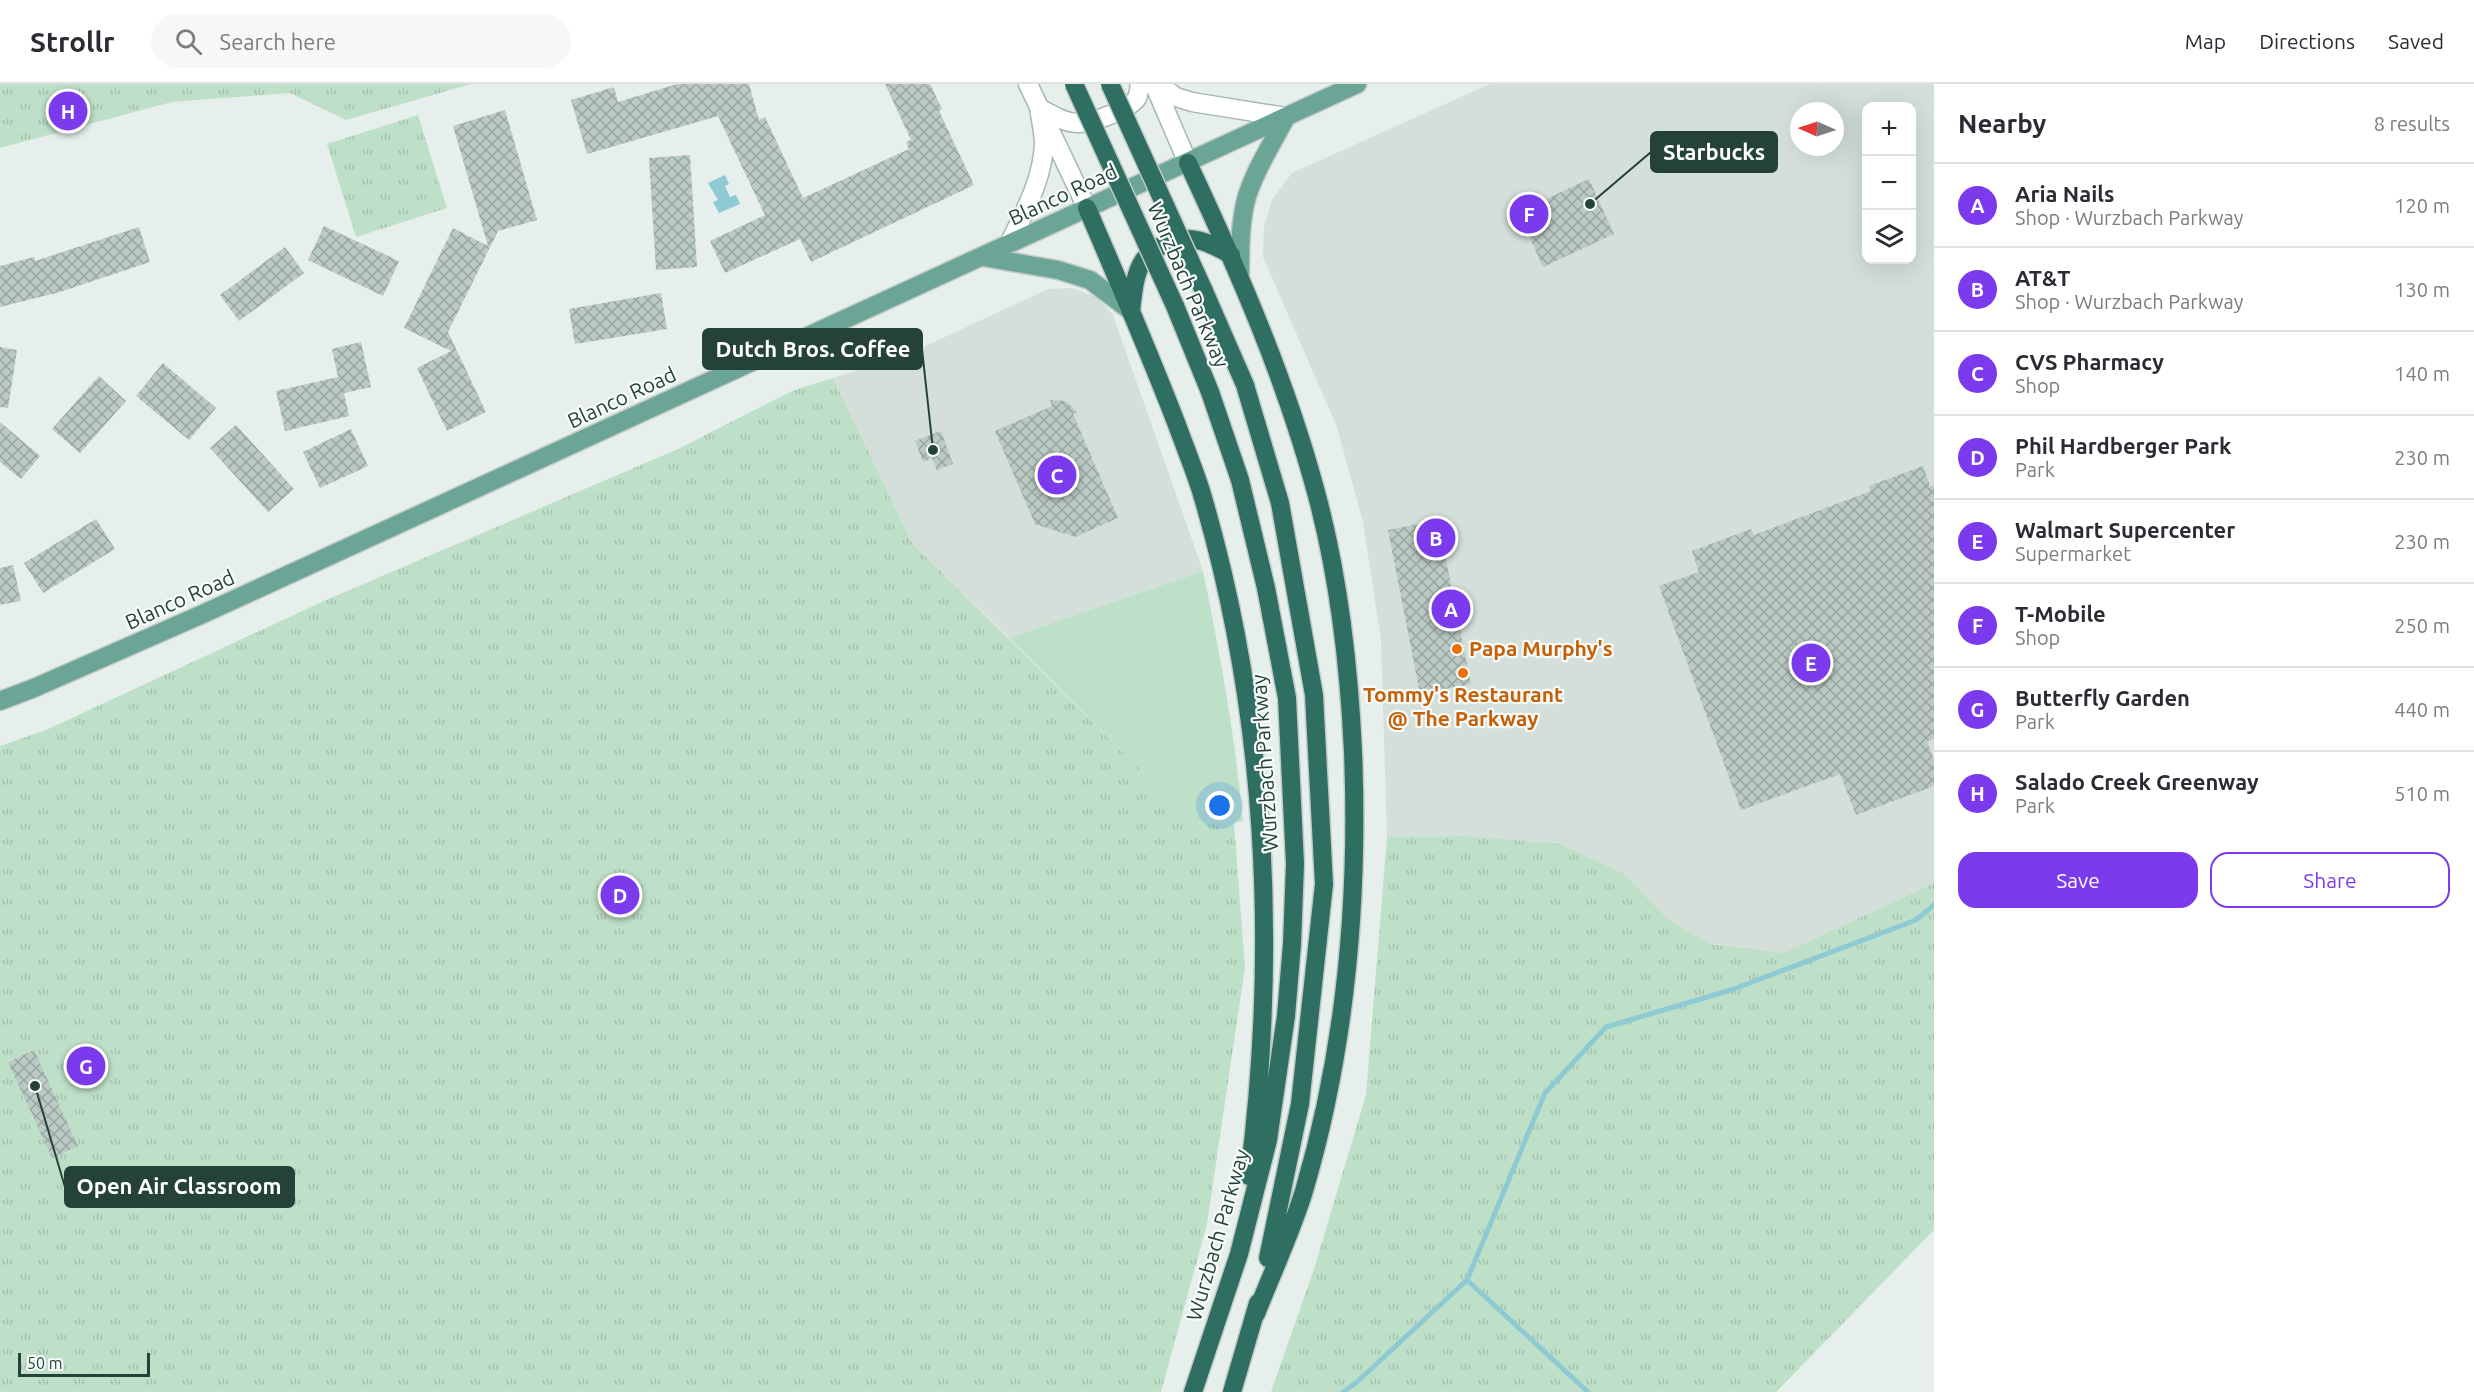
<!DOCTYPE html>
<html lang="en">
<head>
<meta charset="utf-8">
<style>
  :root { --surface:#fff; --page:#f7f7f7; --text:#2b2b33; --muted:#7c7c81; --line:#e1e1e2; --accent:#7c3aed }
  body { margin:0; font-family:Ubuntu,sans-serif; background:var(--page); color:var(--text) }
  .controls { position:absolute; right:18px; top:18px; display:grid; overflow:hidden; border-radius:12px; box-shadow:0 6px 24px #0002 }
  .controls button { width:54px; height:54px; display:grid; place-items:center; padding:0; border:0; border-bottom:2px solid var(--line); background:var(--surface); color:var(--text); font:30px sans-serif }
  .compass { position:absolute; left:1790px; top:18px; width:54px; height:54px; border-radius:50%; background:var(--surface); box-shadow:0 6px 24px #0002; rotate:273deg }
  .scale { position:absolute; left:18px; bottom:15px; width:132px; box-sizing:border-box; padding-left:6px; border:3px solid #24423a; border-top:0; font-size:16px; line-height:21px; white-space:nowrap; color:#24423a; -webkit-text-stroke:4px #f7fbf9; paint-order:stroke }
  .you { position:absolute; left:1220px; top:722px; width:21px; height:21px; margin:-15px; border:4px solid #fff; border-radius:50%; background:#1a73e8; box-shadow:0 0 0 9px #1a73e833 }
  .badge { display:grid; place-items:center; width:39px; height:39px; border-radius:50%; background:var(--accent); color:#fff; font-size:20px; font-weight:700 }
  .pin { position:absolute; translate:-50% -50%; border:3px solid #fff; box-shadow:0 2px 6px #0006 }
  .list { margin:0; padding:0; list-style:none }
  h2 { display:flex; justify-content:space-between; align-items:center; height:78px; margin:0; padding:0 24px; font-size:26px }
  h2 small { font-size:20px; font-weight:400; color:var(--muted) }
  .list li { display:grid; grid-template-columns:39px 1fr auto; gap:18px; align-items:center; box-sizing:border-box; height:84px; padding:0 24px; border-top:2px solid var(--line) }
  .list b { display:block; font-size:22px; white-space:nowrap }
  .list p { margin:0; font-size:20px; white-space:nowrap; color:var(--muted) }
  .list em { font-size:20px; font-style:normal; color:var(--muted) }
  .actions { display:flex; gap:12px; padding:18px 24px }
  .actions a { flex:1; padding:14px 0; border:2px solid var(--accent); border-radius:18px; text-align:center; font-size:21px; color:var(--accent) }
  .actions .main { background:var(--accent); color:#fff }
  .icon { flex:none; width:33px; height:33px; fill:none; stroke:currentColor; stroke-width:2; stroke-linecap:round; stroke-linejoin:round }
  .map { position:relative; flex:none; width:1934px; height:1308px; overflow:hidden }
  header { display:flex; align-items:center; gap:36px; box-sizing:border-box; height:84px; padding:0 30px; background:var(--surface); border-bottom:2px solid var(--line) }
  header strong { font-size:28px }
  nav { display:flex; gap:33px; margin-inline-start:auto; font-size:21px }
  .search { width:420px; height:54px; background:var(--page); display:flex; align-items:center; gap:15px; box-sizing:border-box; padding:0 21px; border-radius:33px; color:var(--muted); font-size:22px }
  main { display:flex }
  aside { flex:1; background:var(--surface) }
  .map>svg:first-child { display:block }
  .built { fill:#d4dfda; fill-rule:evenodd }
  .grass { fill:#bfe0c8 }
  .park { fill:url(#park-tufts) }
  .garden { fill:url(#garden-dots) }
  .water { fill:#8ec9d4 }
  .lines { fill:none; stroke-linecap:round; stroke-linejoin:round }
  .stream { stroke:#8ec9d4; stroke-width:5 }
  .building { fill:url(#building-cross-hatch) }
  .minor-casing { stroke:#a8b8b2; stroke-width:21 }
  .major-casing { stroke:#c2cac8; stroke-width:21 }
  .highway-casing { stroke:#c2cac8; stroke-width:21 }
  .minor { stroke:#fff; stroke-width:18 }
  .major { stroke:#6aa596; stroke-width:18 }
  .highway { stroke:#2f6f62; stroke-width:18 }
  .highway-bridge-casing { stroke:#c2cac8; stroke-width:21; stroke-linecap:butt }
  .highway-bridge { stroke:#2f6f62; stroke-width:18 }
  .food-dot { fill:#e8710a; stroke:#f7fbf9; stroke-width:2 }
  .labels { text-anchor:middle; stroke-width:4.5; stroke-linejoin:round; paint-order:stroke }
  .street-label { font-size:21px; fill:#24423a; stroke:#f7fbf9 }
  .food-label { font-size:21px; font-weight:bold; fill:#c56008; stroke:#f7fbf9; text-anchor:start }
  .leader { fill:none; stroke:#24423a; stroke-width:2 }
  .callout-dot { fill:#24423a; stroke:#f7fbf9; stroke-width:2 }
  .callout { fill:#24423a; stroke:#24423a; stroke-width:2 }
  .callout-label { font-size:22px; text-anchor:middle; font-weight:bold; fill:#fff }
</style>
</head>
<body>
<header>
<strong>Strollr</strong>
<div class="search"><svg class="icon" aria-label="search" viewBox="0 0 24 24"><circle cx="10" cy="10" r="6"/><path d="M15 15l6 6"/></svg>Search here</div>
<nav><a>Map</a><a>Directions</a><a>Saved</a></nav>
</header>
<main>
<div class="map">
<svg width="1934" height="1308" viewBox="0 0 1934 1308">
  <defs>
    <pattern id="park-tufts" width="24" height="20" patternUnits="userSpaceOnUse" patternTransform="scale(1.5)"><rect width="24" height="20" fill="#bfe0c8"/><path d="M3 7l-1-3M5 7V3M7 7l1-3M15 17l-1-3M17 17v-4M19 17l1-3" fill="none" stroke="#a4c1ad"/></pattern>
    <pattern id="garden-dots" width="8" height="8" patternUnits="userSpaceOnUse" patternTransform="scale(1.5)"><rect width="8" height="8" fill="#bfe0c8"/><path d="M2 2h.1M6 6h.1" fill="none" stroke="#a4c1ad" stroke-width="1.8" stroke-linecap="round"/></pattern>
    <pattern id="building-cross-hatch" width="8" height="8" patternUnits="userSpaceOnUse" patternTransform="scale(1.5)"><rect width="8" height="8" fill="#bbcac4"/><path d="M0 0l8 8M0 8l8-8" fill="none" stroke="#98a6a0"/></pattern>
  </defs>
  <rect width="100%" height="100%" fill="#e6efeb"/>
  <path class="built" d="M1490 0H1934V799L1784 869 1710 860 1668 835 1624 790 1561 760 1466 752 1387 753 1381 556 1363 438 1337 343 1263 173 1264 143 1272 116 1292 89ZM1866 22H1912V176H1866ZM1799 27H1835V63H1799Z
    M1072 204 1097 213 1113 231 1203 487 1009 554 912 459 833 294 904 272 1048 205Z"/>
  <path class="grass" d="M1203 487C1220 570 1235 652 1243 737L1234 739H1195L1009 554Z"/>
  <path class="park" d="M0 0H471L346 36 290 9 172 18 0 64Z
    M418 31 447 124 356 153 327 60Z
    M833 294 912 459 1195 739H1234L1245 883 1207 1140 1161 1308H0V662L46 646 324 517 678 365 792 307Z
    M1466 752 1561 760 1624 790 1668 835 1710 860 1784 869 1934 799V1146L1776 1308H1271L1314 1185 1366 1011 1387 753Z"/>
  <path class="garden" d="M83 968 87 977 94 973 97 975 98 981 93 985 94 992 90 995 87 994 85 986 75 989 72 986 78 979V972L81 973Z"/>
  <path class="water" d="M725 91 729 100 725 102 730 113 736 111 740 120 719 129 713 118 718 116 708 99Z"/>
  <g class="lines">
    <path class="stream" d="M1467 1196 1588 1308
      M1343 1308 1357 1298 1467 1196 1545 1009 1606 943 1731 906 1916 836 1934 821"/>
  </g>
  <path class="building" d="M677 0H749L759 36 765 33 803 114 909 65 906 58 911 56 885 0H930L942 25 939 27 974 101 811 178 800 155 725 189 710 157 765 131 718 32 587 70 571 16 614 3 618 18Z
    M505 26 537 136 498 147 448 248 486 328 447 347 417 284 451 267 404 244 453 144 488 162 453 42Z
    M690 71 697 183 656 186 649 74Z
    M1589 95 1614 150 1543 183 1518 128Z
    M324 142 399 177 383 212 308 176Z
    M139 143 150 178 60 208 0 223V182L34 173 35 177Z
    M285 163 304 189 239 237 220 211Z
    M661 209 667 245 575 260 569 225Z
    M361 258 371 303 344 309 349 332 285 347 276 307 338 293 332 265Z
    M0 263 17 266 8 324 0 323Z
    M163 279 216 324 189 356 136 312Z
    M99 292 126 317 80 369 52 345Z
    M1050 316 1066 317 1077 328 1073 330 1118 434 1075 453 1035 440 995 347 1052 322Z
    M0 338 40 372 21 395 0 378Z
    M236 341 294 405 268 428 210 364Z
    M351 345 368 382 320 404 303 368Z
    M941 347 953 380 937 386 932 374 923 378 915 357Z
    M1923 382 1930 402 1934 401V655L1927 657 1934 676V702L1856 731 1840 690 1741 726 1659 502 1699 488 1692 467 1751 445 1754 451 1871 407 1869 402Z
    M96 435 115 465 43 509 24 479Z
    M1438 436 1471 600 1420 610 1388 446Z
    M13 481 21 517 0 521V484Z
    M34 966 78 1062 52 1074 8 978Z"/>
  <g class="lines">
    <defs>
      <path id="minor" d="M1028 0 1087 124
        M1154 0 1188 79
        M1158 0 1176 13 1192 18 1286 33
        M1039 24C1051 30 1064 39 1078 39 1091 40 1130 25 1137 14 1139 10 1139 4 1140 0
        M1009 160C1024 129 1044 93 1044 57 1043 47 1041 35 1039 24"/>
      <path id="major" d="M983 173 1058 186 1090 196 1131 227
        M1240 190C1240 164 1240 137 1247 112 1256 84 1273 58 1286 33
        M0 617 34 604 205 529 1357 0"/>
      <path id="highway" d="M1188 79C1238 186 1285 293 1316 408 1339 493 1349 580 1353 668 1359 817 1346 964 1304 1107 1291 1149 1272 1189 1256 1230
        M1087 124C1118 196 1149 268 1177 341 1185 363 1194 385 1201 407 1267 629 1278 864 1249 1092
        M1204 207 1245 301 1280 419 1314 611 1324 800 1300 1020 1268 1174
        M1175 222 1210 308 1240 396 1266 504 1287 614 1295 780 1292 860 1286 932 1268 1056 1239 1170 1193 1308
        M1131 227C1133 211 1134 191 1143 177 1148 169 1157 164 1165 160 1190 149 1209 158 1231 171
        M1232 1308 1258 1219"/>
    </defs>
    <use href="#minor" class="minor-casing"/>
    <use href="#major" class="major-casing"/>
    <use href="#highway" class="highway-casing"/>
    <use href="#minor" class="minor"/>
    <use href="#major" class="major"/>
    <use href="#highway" class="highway"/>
    <defs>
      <path id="highway-bridge" d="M1074 0 1175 222
        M1110 0 1204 207"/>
    </defs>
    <use href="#highway-bridge" class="highway-bridge-casing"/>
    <use href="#highway-bridge" class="highway-bridge"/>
  </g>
  <g class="food-dot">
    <circle cx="1457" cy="565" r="6"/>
    <circle cx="1463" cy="589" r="6"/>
  </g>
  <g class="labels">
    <g class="street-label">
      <text transform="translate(1063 111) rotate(-25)" y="7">Blanco Road</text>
      <text transform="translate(1188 201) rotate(67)" y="7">Wurzbach Parkway</text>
      <text transform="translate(622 314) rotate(-25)" y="7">Blanco Road</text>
      <text transform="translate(180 516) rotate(-24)" y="7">Blanco Road</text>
      <text transform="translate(1265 679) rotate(-94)" y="7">Wurzbach Parkway</text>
      <text transform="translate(1218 1151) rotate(-74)" y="7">Wurzbach Parkway</text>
    </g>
    <g class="food-label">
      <text x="1469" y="572">Papa Murphy's</text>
      <text x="1463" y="618" text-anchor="middle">Tommy's Restaurant<tspan x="1463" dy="24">@ The Parkway</tspan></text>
    </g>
  </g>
  <path class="leader" d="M1590 120L1651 68M933 366L922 265M35 1002L65 1103"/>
  <g class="callout-dot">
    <circle cx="1590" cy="120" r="6"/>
    <circle cx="933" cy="366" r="6"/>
    <circle cx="35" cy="1002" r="6"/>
  </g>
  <g class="callout">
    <rect x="1651" y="48" width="126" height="40" rx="6"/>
    <rect x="703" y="245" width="219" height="40" rx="6"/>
    <rect x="65" y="1083" width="229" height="40" rx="6"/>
  </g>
  <g class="callout-label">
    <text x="1714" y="76">Starbucks</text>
    <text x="813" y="273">Dutch Bros. Coffee</text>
    <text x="179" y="1110">Open Air Classroom</text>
  </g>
</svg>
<div class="controls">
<button>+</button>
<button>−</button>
<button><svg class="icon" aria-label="layers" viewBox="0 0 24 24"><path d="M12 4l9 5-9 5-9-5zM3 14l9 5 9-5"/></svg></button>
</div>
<svg class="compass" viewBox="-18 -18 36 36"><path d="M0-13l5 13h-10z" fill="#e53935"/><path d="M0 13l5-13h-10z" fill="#7c7c81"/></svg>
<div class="scale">50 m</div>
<div class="you"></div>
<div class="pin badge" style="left:1451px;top:525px">A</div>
<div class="pin badge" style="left:1436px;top:454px">B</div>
<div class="pin badge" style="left:1057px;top:391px">C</div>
<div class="pin badge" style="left:620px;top:811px">D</div>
<div class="pin badge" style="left:1811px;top:579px">E</div>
<div class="pin badge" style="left:1529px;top:130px">F</div>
<div class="pin badge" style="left:86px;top:982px">G</div>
<div class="pin badge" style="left:68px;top:27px">H</div>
</div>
<aside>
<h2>Nearby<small>8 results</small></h2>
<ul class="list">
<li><span class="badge">A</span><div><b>Aria Nails</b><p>Shop · Wurzbach Parkway</p></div><em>120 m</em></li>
<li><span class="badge">B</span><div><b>AT&amp;T</b><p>Shop · Wurzbach Parkway</p></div><em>130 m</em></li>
<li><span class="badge">C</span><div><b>CVS Pharmacy</b><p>Shop</p></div><em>140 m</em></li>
<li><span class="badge">D</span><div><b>Phil Hardberger Park</b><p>Park</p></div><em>230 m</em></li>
<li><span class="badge">E</span><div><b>Walmart Supercenter</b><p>Supermarket</p></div><em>230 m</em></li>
<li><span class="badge">F</span><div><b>T-Mobile</b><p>Shop</p></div><em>250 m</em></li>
<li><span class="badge">G</span><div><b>Butterfly Garden</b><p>Park</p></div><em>440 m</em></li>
<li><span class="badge">H</span><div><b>Salado Creek Greenway</b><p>Park</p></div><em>510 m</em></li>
</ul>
<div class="actions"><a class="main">Save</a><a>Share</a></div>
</aside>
</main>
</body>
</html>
